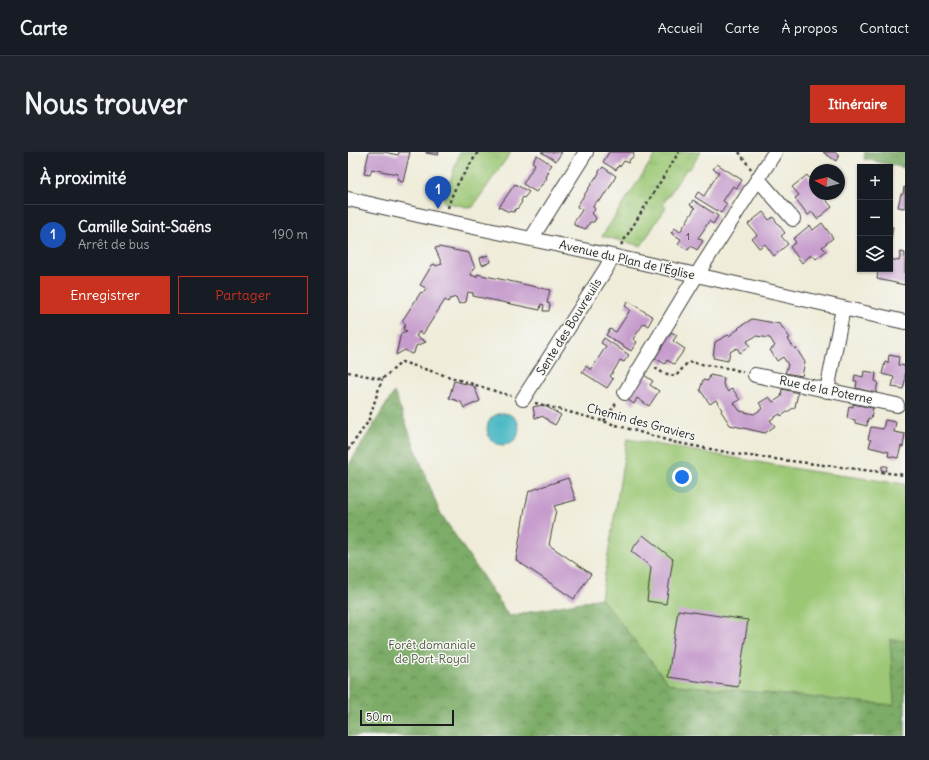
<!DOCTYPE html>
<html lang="fr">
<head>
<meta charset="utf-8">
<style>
  :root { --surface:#171b24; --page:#20242c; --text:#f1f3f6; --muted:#9ea1a6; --line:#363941; --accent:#c8321e }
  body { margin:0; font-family:Delius,sans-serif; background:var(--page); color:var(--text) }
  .controls { position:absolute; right:12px; top:12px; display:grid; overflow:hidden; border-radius:0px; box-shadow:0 1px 3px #0004 }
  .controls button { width:36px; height:36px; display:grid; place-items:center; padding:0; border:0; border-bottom:1px solid var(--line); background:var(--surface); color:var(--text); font:20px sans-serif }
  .compass { position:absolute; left:461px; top:12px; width:36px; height:36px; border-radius:50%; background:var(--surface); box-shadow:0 1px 3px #0004; rotate:277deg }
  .scale { position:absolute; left:12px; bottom:10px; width:94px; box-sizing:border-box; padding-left:4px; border:2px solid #1c1c1c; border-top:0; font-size:11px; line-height:14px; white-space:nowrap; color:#1c1c1c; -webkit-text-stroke:3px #f6f6f2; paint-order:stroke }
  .you { position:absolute; left:334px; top:325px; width:14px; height:14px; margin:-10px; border:3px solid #fff; border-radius:50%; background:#1a73e8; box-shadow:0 0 0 6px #1a73e833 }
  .badge { display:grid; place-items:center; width:26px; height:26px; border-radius:50%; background:var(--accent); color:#fff; font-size:13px; font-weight:700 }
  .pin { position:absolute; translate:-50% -33px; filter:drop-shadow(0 1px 2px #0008) }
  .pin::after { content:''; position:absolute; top:21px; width:14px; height:12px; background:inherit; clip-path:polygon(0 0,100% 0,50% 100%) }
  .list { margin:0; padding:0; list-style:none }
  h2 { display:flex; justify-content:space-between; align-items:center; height:52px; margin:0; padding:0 16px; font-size:17px }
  h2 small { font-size:13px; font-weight:400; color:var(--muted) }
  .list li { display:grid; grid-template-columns:26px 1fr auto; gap:12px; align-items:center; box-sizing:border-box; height:60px; padding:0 16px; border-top:1px solid var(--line) }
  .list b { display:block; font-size:15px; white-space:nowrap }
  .list p { margin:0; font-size:13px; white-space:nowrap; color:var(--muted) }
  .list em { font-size:13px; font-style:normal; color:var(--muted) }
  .actions { display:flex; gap:8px; padding:12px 16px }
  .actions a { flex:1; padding:9px 0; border:1px solid var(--accent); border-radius:0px; text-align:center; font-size:14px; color:var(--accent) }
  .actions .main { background:var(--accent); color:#fff }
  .icon { flex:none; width:22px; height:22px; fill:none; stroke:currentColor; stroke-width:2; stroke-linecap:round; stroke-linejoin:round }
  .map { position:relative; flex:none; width:557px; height:584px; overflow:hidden; border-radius:0px }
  header { display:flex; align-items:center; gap:24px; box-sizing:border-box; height:56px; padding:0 20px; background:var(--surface); border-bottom:1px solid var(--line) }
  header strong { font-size:19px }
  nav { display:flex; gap:22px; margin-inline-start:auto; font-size:14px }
  .intro { display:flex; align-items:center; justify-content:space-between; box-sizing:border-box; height:96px; padding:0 24px }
  h1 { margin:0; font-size:28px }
  .button { padding:10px 18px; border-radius:0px; background:var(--accent); color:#fff; font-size:14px; font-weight:700 }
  main { display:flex; gap:24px; padding:0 24px }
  aside { flex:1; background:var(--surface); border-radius:0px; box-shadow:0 1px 3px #0004 }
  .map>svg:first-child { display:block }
  .forest { fill:url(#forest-crowns); stroke:#4c6442 }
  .park { fill:url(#park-tufts); stroke:#5c7249 }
  .pitch { fill:#9cc876; stroke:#5c7249 }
  .water { fill:#4bb9c5; stroke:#346a70 }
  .building { fill:#c69ccc }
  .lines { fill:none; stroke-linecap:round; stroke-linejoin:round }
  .minor-casing { stroke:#3c3b38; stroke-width:16 }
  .path { stroke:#3c3b38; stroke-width:2.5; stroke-dasharray:3 3; stroke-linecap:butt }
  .minor { stroke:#fff; stroke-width:14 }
  .labels { text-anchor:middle; stroke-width:3; stroke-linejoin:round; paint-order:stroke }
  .number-label { font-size:10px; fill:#463c48 }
  .street-label { font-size:12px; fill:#1c1c1c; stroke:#f6f6f2 }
  .park-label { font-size:12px; fill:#49583c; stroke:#f6f6f2 }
</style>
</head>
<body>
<header>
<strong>Carte</strong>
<nav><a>Accueil</a><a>Carte</a><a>À propos</a><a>Contact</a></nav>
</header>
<div class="intro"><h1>Nous trouver</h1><a class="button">Itinéraire</a></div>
<main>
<aside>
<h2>À proximité<small></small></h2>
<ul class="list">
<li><span class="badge" style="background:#1a4fb4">1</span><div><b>Camille Saint-Saëns</b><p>Arrêt de bus</p></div><em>190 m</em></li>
</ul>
<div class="actions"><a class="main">Enregistrer</a><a>Partager</a></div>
</aside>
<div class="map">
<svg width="557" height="584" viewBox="0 0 557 584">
  <defs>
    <pattern id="forest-crowns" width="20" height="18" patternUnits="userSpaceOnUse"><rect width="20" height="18" fill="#7dac67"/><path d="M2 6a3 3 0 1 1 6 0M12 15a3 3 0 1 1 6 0" fill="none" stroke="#668b54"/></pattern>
    <pattern id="park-tufts" width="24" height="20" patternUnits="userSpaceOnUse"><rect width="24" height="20" fill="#9cc876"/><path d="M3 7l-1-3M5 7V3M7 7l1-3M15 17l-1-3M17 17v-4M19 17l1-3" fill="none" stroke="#86ab66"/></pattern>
  </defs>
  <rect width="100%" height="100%" fill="#f6f6f2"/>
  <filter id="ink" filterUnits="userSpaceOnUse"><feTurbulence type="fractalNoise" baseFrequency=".025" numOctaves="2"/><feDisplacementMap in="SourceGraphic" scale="8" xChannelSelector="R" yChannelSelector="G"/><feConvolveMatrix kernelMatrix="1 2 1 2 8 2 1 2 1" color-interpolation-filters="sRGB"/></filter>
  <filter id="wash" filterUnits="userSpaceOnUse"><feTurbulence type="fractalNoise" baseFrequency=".012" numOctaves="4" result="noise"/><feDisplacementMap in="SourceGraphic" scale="16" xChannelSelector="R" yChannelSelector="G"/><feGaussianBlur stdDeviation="0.9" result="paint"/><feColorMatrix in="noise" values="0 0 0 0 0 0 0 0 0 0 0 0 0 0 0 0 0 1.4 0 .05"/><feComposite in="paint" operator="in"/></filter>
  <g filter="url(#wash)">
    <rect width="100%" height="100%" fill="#efecd9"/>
    <path class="forest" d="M517 0H557V16L516 7Z
      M46 240 91 359 161 464 253 446 321 532 545 553 542 487 557 489V584H0V314Z"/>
    <path class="park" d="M112 0H163L124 56 95 50Z
      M309 0H353L341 18 339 16 315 52 318 55 293 94 254 84Z"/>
    <path class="pitch" d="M279 287 461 319 557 332V489L542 487 546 553 321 532 253 446Z"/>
    <path class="water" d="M139 277a16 16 0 1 1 32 0a16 16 0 1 1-32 0Z"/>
    <g id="blocks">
      <path class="building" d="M21 0H36L50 3 51 0H62L55 30 49 28 50 22 38 20 24 17 22 23 16 22Z
        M78 0H91L90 3 78 1Z
        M193 0H214L208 9Z
        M261 0H285L286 1 285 5 282 7 280 11 276 9 272 15 271 13 268 18 255 10Z
        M475 0H486L491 3 488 9Z
        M189 3 204 13 199 19 201 20 198 25 199 26 195 32H194L188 40 175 32 187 12 184 10Z
        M369 12 394 28 389 36 385 34 375 49 379 52 373 61 347 45 350 40 356 44 371 20 365 17Z
        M255 15 268 24 258 42 257 41 252 49 250 48 245 54 247 58 244 61 248 66 246 70H242L238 77 226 73V70L234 58 233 56H230L229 54 248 25V26L251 21V19Z
        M459 23 467 34V42H478L475 44 484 55 469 67 464 60 460 63 447 46 451 43 444 35Z
        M167 32 181 40 176 46 175 45 173 49 174 50 169 57 168 56 166 60 159 59 151 55Z
        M556 35H557V56L550 55 553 42H555Z
        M345 48 370 64 365 72 361 69 355 79 350 86 355 89 349 98 343 94 340 98 330 92 333 87 323 81 327 76 332 80 347 56 342 53Z
        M415 60 421 68 425 65 437 81 433 84 440 92 426 104 417 92 411 96 404 87 409 83 400 72Z
        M474 71 485 86 474 95 478 99 468 107 464 102 454 111 442 95 448 90 445 87 462 73 465 78Z
        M542 74 545 75 543 88H542Z
        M91 95 121 101 127 116 125 117 123 123 129 125V122L202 138 199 151 202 152 201 159H195L196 153 193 152 192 158 125 144V141L120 140 118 150 111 152 108 145 102 147 100 150 97 148 75 182 71 180 68 184 78 190 68 194 66 201 63 202 57 198 48 203 53 181 59 179 55 177 58 172 54 169 73 140 75 141 78 136 72 133 84 113 87 112 88 114 94 112 87 96Z
        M553 100 557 101V133L529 127 530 119 536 120 537 117H542V107L551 109Z
        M140 103 143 110 134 113 132 106Z
        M280 149 305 165 300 174 296 171 285 187 289 190 283 199 258 183 262 177 268 180 282 158 277 154Z
        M404 167 432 172 442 186 440 187 443 192 447 197 448 196 457 210 454 224 437 221 440 213 435 205 429 209 422 198 427 194 422 186 408 184 399 189 402 194 392 201 389 196 382 200 380 209 365 206 367 190 380 183 381 184 386 180 391 177 390 176Z
        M323 180 329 183 325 189 337 197 326 212 319 208 317 212 307 206Z
        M256 186 281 203 276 210 272 208 267 217 262 224 265 227 259 236 234 220 238 214 243 218 258 194 253 191Z
        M541 203 551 205 550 213 557 214V229L555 237 544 235 546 225 534 222 537 210 540 211Z
        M516 219 528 221 527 229 530 230 528 241 508 236 509 229H506L507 223 515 225Z
        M296 223 305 229 302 233 311 239 301 254 289 246 286 252 280 248Z
        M362 223 376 226 375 232 380 240 384 236 392 248 386 251 392 259 406 262 415 256 411 251 421 245 425 250 433 245 434 237 450 241 447 255 433 264 432 262 422 268 427 274 417 281 382 273 373 259 374 258 368 248 362 252 352 238 355 228 360 229Z
        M106 229 126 234 132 249 116 256 113 250 101 246Z
        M505 252 525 256 523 267 520 266 519 274 507 271V268L499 266 501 254 505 255Z
        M195 253 213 263 207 273 200 269V268L194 264 193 265 187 266 185 255Z
        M537 268 548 270 546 280 557 282 555 295 553 294 550 306 540 304 541 300 521 295 523 288 520 287 523 275 535 277Z
        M534 314H539L538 319 533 318Z
        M220 326 228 348 206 354 208 358 201 393 243 422 226 447 168 408 177 356 181 339Z
        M295 383 325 407 318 452 299 449 303 415 283 399Z
        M330 458 400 468 390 535 320 525Z"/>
    </g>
  </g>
  <g filter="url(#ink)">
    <use href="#blocks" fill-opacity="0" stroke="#3c3b38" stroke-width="1"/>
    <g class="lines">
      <defs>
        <path id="minor" d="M410 27 445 67
          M0 47 83 66 264 104 557 170
          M183 87 238 0
          M407 223 549 253
          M479 239 495 156
          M277 241 348 124 427 0
          M175 247 259 115 264 104"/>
      </defs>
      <use href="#minor" class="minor-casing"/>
      <path class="path" d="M391 0 403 17
        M100 56C105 35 119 18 130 0
        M273 93 331 0
        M307 216 315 221 328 224 340 210 385 217 395 220
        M0 220 34 227 54 210 163 244
        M187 251 251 268 325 290 394 303 557 323
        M256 269 269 250
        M0 298 20 270 34 227"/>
      <use href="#minor" class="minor"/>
    </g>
  </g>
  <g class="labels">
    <g class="number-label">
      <text x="340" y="88">1</text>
    </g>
    <g class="street-label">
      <text transform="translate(279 108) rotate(13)" y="4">Avenue du Plan de l'Église</text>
      <text transform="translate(221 175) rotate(-58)" y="4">Sente des Bouvreuils</text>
      <text transform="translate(478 238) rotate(12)" y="4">Rue de la Poterne</text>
      <text transform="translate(293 270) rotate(15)" y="4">Chemin des Graviers</text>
    </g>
    <g class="park-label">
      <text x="84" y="497">Forêt domaniale<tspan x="84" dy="14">de Port-Royal</tspan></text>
    </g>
  </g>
</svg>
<div class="controls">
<button>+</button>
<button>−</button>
<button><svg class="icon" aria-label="layers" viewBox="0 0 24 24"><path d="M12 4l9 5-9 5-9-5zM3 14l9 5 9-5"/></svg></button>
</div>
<svg class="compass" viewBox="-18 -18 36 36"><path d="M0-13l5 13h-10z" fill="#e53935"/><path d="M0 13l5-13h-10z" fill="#9ea1a6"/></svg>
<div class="scale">50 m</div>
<div class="you"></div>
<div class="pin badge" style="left:90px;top:57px;background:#1a4fb4">1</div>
</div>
</main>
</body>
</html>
